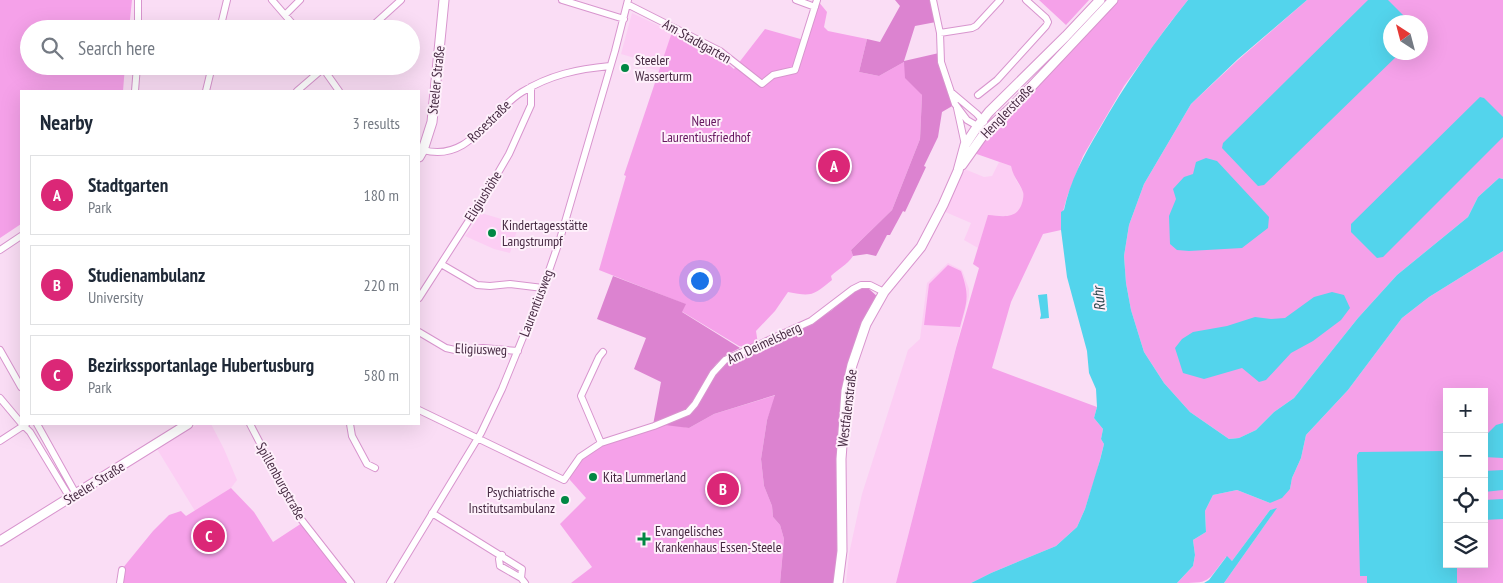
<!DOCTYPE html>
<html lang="en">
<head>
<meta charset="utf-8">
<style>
  :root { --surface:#fff; --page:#f2f2f3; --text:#1f2937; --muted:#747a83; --line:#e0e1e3; --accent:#db2777 }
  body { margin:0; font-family:"PT Sans Narrow",sans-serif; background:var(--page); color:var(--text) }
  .controls { position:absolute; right:15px; bottom:15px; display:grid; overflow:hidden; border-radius:0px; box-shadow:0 5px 20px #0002 }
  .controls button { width:45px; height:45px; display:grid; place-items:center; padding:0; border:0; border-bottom:1px solid var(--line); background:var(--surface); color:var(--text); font:25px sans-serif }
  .compass { position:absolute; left:1383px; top:15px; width:45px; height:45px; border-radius:50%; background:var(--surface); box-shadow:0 5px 20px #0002; rotate:324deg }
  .you { position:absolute; left:699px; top:280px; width:18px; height:18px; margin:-12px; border:4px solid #fff; border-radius:50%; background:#1a73e8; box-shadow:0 0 0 8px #1a73e833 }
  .badge { display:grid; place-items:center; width:32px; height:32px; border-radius:50%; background:var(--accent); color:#fff; font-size:16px; font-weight:700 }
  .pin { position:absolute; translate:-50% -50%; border:2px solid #fff; box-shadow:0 1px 5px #0006 }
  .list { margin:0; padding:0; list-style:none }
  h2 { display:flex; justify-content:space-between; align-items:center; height:65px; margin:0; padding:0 20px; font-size:21px }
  h2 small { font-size:16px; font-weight:400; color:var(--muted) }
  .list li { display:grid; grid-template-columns:32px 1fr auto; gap:15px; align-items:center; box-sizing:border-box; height:80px; margin:0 10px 10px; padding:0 10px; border:1px solid var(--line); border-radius:0px }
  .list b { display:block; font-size:19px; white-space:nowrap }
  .list p { margin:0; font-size:16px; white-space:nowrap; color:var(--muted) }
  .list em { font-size:16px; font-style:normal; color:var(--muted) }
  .icon { flex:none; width:28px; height:28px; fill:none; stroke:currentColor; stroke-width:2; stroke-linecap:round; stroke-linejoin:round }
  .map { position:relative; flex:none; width:1503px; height:583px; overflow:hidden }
  .search { position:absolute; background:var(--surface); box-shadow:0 5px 20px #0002; left:20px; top:20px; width:400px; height:55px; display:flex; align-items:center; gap:12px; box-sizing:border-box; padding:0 18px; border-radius:28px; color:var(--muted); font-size:19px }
  .panel { position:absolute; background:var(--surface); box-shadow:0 5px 20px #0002; left:20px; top:90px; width:400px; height:335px; border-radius:0px }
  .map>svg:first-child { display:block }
  .built { fill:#fccef4 }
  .green { fill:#f5a1e9; fill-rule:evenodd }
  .forest { fill:#dc83d0 }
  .water { fill:#53d4ec }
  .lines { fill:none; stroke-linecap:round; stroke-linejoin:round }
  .minor-casing { stroke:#d895ce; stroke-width:8 }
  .secondary-casing { stroke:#d895ce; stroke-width:11 }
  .minor { stroke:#fff; stroke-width:6 }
  .secondary { stroke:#fff; stroke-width:9 }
  .poi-dot { fill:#008743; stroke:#fef0fb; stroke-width:2 }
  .labels { text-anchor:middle; stroke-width:4; stroke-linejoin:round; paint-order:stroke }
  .street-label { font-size:14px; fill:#462a42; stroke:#fef0fb }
  .poi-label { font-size:14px; fill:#462a42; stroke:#fef0fb; text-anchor:start }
  .park-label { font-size:14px; fill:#66175f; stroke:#fef0fb }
  .water-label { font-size:15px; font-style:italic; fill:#274349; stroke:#fef0fb }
</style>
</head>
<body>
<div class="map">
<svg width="1503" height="583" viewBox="0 0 1503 583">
  <rect width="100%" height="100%" fill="#faddf5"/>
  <path class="built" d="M632 13 672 32 660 71 641 66 642 60 621 54Z
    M999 162 1011 166 1016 180 1023 191 1024 196 1020 210 1014 215 1008 217 988 216 978 248 964 240 971 223 943 211 962 168 984 177 992 176Z
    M481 213 519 224 510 253 494 249 465 236 470 230Z
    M948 263 962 270 969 289V296L896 583H846L849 554 862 494 908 350 920 339 927 283Z
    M198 424H211L224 449 237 480 231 488 195 511 157 449Z"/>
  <path class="green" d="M0 0H132L129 29H29V66H125L123 91H21V224L0 238Z
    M1039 0H1089L1066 25Z
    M1115 0H1188L1169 24 1124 86 1083 156 1067 197 1061 219 1062 224 1061 230 1043 234 1011 302 992 368 1097 407 1094 418 1103 429 1101 439 1104 444 1096 475 1085 509 1077 527 1056 546 991 573 971 583H896L956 348 979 268 973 264 988 215C1002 216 1017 220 1022 203 1023 200 1024 195 1023 192 1020 183 1013 177 1011 166L971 152Z
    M1307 0H1503V179L1499 178 1478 197 1468 217 1397 275 1358 318 1294 398 1274 412 1256 430 1239 438 1229 439 1190 412 1164 383 1144 352 1131 310 1126 283 1124 256 1129 225 1144 184 1191 104 1238 60ZM1390 22H1420V52H1390Z
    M818 1 827 12 824 27 828 31 867 39 859 72 879 76 904 62 922 95 920 139 892 210 851 250 853 256C847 265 838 269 831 276L832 280C814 295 812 297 788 292L775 311 756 331 758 344 749 348 739 346 681 311 685 304 599 270 626 176 624 175 672 32 716 54 734 69 765 29 804 40Z
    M1503 251V583H1224L1276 509 1270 510 1232 561 1226 557C1206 583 1211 583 1177 583L1193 566 1195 555 1193 540 1206 532 1205 511 1213 495 1237 490 1270 503 1290 489 1292 478 1301 458 1306 435 1348 390 1402 318 1429 297ZM1447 392H1484V564H1447Z
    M948 265 961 271C970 297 967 301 960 327L924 325 929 284Z
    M776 395 767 420 761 459 764 486 772 506 773 517 780 525 784 539 780 583H571L592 567 560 524 586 498 570 480V476L574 468 582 460 602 446 664 423 689 428 714 414Z
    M231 488 254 512 273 542 302 523 348 583H121L122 569 153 531 169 515 181 511 186 516Z"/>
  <path class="forest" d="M895 0H932L936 22 915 26 904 61 939 53 954 105 942 112 938 137 924 166 926 167 905 212 903 211 890 235H887L876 256 867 254 853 256 851 250 892 210 920 139 922 95 905 78 904 62 879 76 859 72 867 39 880 42 900 6Z
    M613 276 686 304 682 312 740 348 726 355 716 364 690 405 684 411 653 425 661 382 634 369 646 338 597 319Z
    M857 288H868L880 299 846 391 838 583H780L784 539 780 525 773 517 772 506 764 486 761 459 767 420 775 395 714 414 689 428 665 425 664 423 682 417 719 368 730 360 814 322 832 310Z"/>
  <path class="water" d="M1188 0H1307L1238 59 1191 104 1144 184 1129 225 1124 256 1126 283 1131 310 1144 352 1164 383 1190 412 1229 439 1239 438 1256 430 1274 412 1294 398 1358 318 1397 275 1468 217 1478 197 1499 178 1503 179V251L1429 297 1402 318 1348 390 1306 435 1301 458 1292 478 1290 489 1282 498 1270 503 1237 490 1213 495 1205 511 1206 532 1193 540 1195 555 1193 566 1177 583H971L991 573 1056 546 1077 527 1085 509 1100 460 1104 444 1101 439 1103 429 1094 418 1097 407 1096 389 1089 373 1087 351 1067 277 1061 230V212L1064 210C1070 181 1084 155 1099 130 1125 84 1155 41 1188 0Z
    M1368 0H1388L1410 22H1390V52L1400 53 1264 185 1258 186 1222 148 1223 143Z
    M1480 97 1484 98 1503 117V137L1383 257 1377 258 1351 232V224Z
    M1206 158 1217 161 1269 217 1268 228 1242 248 1189 251 1177 250 1170 244 1169 216 1176 199 1173 189 1184 177 1193 174 1196 162Z
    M1332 292 1344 295 1350 308 1341 320 1313 341 1291 353 1266 380 1259 382 1242 368 1204 379 1183 373 1175 348 1182 339 1193 332 1227 326 1255 317 1271 319 1285 318 1314 297Z
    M1047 294 1049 318 1040 319 1041 315 1038 295Z
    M1503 423V458L1484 457V437L1496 425Z
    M1447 451V564H1457V583H1367V576H1360L1357 455 1359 452Z
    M1503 470V490L1484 492V471Z
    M1503 499V519L1484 520V500Z
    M1277 508 1224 583H1204L1209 580 1227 556 1232 561 1270 510Z"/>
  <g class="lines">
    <defs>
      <path id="minor" d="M138 0V29
        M272 0 297 29
        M562 0 624 19
        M796 0 815 7
        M933 0 940 33 941 62 955 104 967 120 986 131
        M627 4 720 51 762 84 773 75 795 70 817 0
        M285 15 300 0
        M220 29 227 0
        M369 29 401 0
        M940 33 972 28 976 26 1000 0
        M326 66 327 74 339 91
        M135 91 137 66
        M206 91 212 66
        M297 91 326 66
        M951 92 977 114 984 122
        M978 95 997 80 1046 26 1048 22 1046 18 1026 0
        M957 108 965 145
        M423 150C470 163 489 112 522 92 550 75 577 69 610 66
        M0 250 21 236
        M441 264 477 285 490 286 510 284 543 288
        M419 298 484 197 509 154 531 105V87
        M419 332 446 348 455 350 483 348 518 351
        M0 350 21 387
        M0 398 21 423
        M419 410 564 480 580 457 601 443 654 426 688 412 695 404 713 373 725 360 811 321 853 289 861 285H870L884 292
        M22 424 30 432 70 498
        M37 424 76 494
        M250 424 297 514 351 583
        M350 424 352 436 367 464 375 468
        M0 441 26 424
        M601 443 581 396 599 357 603 352
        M432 513 522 569 521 578 525 583
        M502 555 499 559 500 566 521 578
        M120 583 122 570
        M390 583 481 433 502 389 543 288 560 239 615 51 628 0"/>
      <path id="secondary" d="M419 157 423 150 432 122 444 0
        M962 165 986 131 1016 103 1113 0
        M0 541 188 424
        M838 583 842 551 841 459 846 391 852 365 866 324 884 292 921 247 943 205 958 171 965 145 977 127 989 112 1066 36 1100 0"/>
    </defs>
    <use href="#minor" class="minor-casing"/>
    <use href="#secondary" class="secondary-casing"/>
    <use href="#minor" class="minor"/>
    <use href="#secondary" class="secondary"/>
  </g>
  <g class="poi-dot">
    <circle cx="625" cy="68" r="5"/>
    <circle cx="492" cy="233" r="5"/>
    <circle cx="593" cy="477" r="5"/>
    <circle cx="565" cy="500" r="5"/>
    <path d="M641.5 531.5h5v5h5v5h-5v5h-5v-5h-5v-5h5z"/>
  </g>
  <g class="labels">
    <g class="street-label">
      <text transform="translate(697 41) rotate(29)" y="5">Am Stadtgarten</text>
      <text transform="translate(436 80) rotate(-84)" y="5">Steeler Straße</text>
      <text transform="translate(1007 111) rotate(-46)" y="5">Henglerstraße</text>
      <text transform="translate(489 121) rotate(-44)" y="5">Rosestraße</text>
      <text transform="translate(483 196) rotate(-58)" y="5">Eligiushöhe</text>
      <text transform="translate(536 303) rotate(-69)" y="5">Laurentiusweg</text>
      <text transform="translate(764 343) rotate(-25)" y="5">Am Deimelsberg</text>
      <text transform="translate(481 349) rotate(2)" y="5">Eligiusweg</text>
      <text transform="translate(847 408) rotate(-83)" y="5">Westfalenstraße</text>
      <text transform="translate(281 481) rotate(61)" y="5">Spillenburgstraße</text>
      <text transform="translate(94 483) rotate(-32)" y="5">Steeler Straße</text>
    </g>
    <g class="poi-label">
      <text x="635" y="65">Steeler<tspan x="635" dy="16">Wasserturm</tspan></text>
      <text x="502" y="230">Kindertagesstätte<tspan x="502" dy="16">Langstrumpf</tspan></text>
      <text x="603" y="482">Kita Lummerland</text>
      <text x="555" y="497" text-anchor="end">Psychiatrische<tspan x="555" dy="16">Institutsambulanz</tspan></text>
      <text x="655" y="536">Evangelisches<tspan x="655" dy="16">Krankenhaus Essen-Steele</tspan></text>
    </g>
    <g class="park-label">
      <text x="706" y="126">Neuer<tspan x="706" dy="16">Laurentiusfriedhof</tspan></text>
    </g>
    <g class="water-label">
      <text transform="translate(1099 299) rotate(-96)" y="5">Ruhr</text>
    </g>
  </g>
</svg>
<div class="controls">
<button>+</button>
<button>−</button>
<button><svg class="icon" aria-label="locate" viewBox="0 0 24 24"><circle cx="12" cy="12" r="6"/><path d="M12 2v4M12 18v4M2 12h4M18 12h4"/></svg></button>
<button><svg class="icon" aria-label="layers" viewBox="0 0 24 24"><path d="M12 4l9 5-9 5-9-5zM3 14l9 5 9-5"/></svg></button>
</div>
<svg class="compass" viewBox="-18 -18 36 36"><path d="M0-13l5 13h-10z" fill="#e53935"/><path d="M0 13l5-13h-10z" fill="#747a83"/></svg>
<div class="you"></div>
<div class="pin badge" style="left:834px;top:166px">A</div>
<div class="pin badge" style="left:723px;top:489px">B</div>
<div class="pin badge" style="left:209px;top:536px">C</div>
<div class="search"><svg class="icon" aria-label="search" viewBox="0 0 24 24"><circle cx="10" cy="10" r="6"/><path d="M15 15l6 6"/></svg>Search here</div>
<section class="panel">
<h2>Nearby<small>3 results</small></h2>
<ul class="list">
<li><span class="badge">A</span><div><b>Stadtgarten</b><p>Park</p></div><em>180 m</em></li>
<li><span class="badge">B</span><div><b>Studienambulanz</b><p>University</p></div><em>220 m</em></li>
<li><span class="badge">C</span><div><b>Bezirkssportanlage Hubertusburg</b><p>Park</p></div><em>580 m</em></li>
</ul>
</section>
</div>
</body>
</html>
